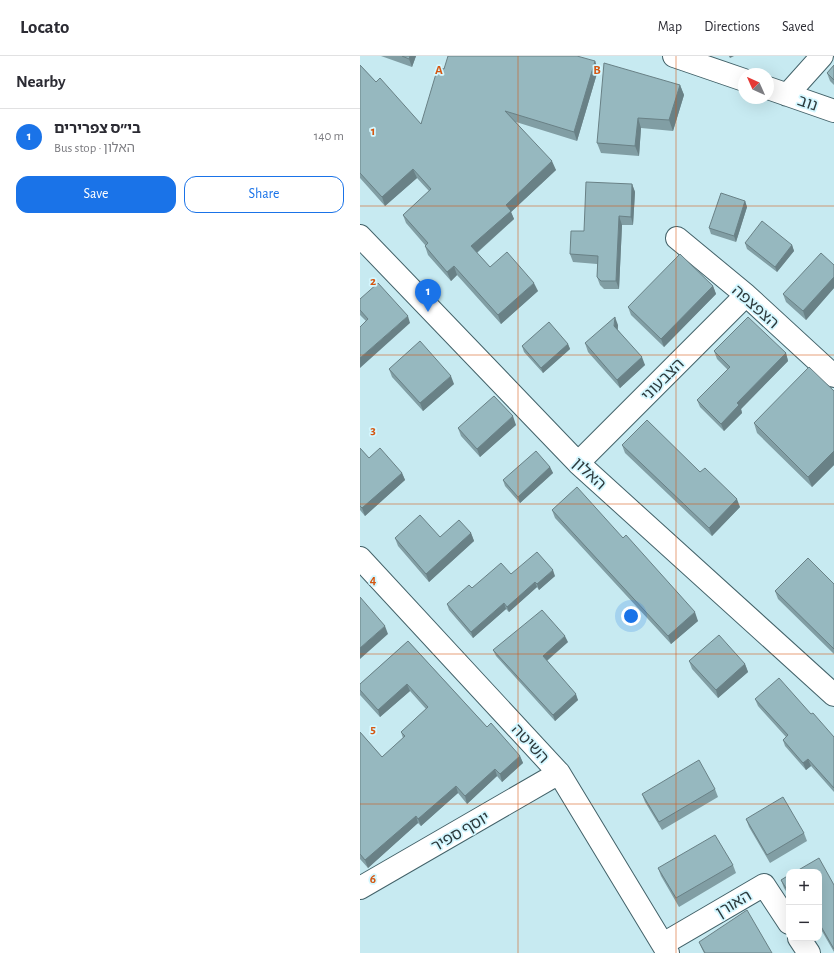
<!DOCTYPE html>
<html lang="en">
<head>
<meta charset="utf-8">
<style>
  :root { --surface:#fff; --page:#f2f2f3; --text:#2b2b33; --muted:#7c7c81; --line:#e1e1e2; --accent:#1a73e8 }
  body { margin:0; font-family:"Alegreya Sans","Noto Sans Hebrew",sans-serif; background:var(--page); color:var(--text) }
  .controls { position:absolute; right:12px; bottom:12px; display:grid; overflow:hidden; border-radius:8px; box-shadow:0 4px 16px #0002 }
  .controls button { width:36px; height:36px; display:grid; place-items:center; padding:0; border:0; border-bottom:1px solid var(--line); background:var(--surface); color:var(--text); font:20px sans-serif }
  .compass { position:absolute; left:378px; top:12px; width:36px; height:36px; border-radius:50%; background:var(--surface); box-shadow:0 4px 16px #0002; rotate:315deg }
  .you { position:absolute; left:271px; top:560px; width:14px; height:14px; margin:-10px; border:3px solid #fff; border-radius:50%; background:#1a73e8; box-shadow:0 0 0 6px #1a73e833 }
  .badge { display:grid; place-items:center; width:26px; height:26px; border-radius:50%; background:var(--accent); color:#fff; font-size:13px; font-weight:700 }
  .pin { position:absolute; translate:-50% -33px; filter:drop-shadow(0 1px 2px #0008) }
  .pin::after { content:''; position:absolute; top:21px; width:14px; height:12px; background:inherit; clip-path:polygon(0 0,100% 0,50% 100%) }
  .list { margin:0; padding:0; list-style:none }
  h2 { display:flex; justify-content:space-between; align-items:center; height:52px; margin:0; padding:0 16px; font-size:17px }
  h2 small { font-size:13px; font-weight:400; color:var(--muted) }
  .list li { display:grid; grid-template-columns:26px 1fr auto; gap:12px; align-items:center; box-sizing:border-box; height:56px; padding:0 16px; border-top:1px solid var(--line) }
  .list b { display:block; font-size:15px; white-space:nowrap }
  .list p { margin:0; font-size:13px; white-space:nowrap; color:var(--muted) }
  .list em { font-size:13px; font-style:normal; color:var(--muted) }
  .actions { display:flex; gap:8px; padding:12px 16px }
  .actions a { flex:1; padding:9px 0; border:1px solid var(--accent); border-radius:12px; text-align:center; font-size:14px; color:var(--accent) }
  .actions .main { background:var(--accent); color:#fff }
  .map { position:relative; flex:none; width:474px; height:897px; overflow:hidden }
  header { display:flex; align-items:center; gap:24px; box-sizing:border-box; height:56px; padding:0 20px; background:var(--surface); border-bottom:1px solid var(--line) }
  header strong { font-size:19px }
  nav { display:flex; gap:22px; margin-inline-start:auto; font-size:14px }
  main { display:flex }
  aside { flex:1; background:var(--surface) }
  .map>svg:first-child { display:block }
  .lines { fill:none; stroke-linecap:round; stroke-linejoin:round }
  .minor-casing { stroke:#436269; stroke-width:24 }
  .minor { stroke:#fff; stroke-width:22 }
  .wall { fill:#819ea4 }
  .shaded-wall { fill:#698186 }
  .building { fill:#96b8bf; stroke:#698186 }
  .grid { fill:none; stroke:#d55611; stroke-width:1; stroke-opacity:0.55 }
  .labels { text-anchor:middle; stroke-width:3.5; stroke-linejoin:round; paint-order:stroke }
  .street-label { font-size:16px; fill:#2c3a3d; stroke:#d4f7ff }
  .grid-label { font-size:13px; text-anchor:middle; font-weight:bold; fill:#d55611; stroke:#d4f7ff; stroke-width:3.5; stroke-linejoin:round; paint-order:stroke }
</style>
</head>
<body>
<header>
<strong>Locato</strong>
<nav><a>Map</a><a>Directions</a><a>Saved</a></nav>
</header>
<main>
<aside>
<h2>Nearby<small></small></h2>
<ul class="list">
<li><span class="badge">1</span><div><b>בי״ס צפרירים</b><p>Bus stop · האלון</p></div><em>140 m</em></li>
</ul>
<div class="actions"><a class="main">Save</a><a>Share</a></div>
</aside>
<div class="map">
<svg width="474" height="897" viewBox="0 0 474 897">
  <rect width="100%" height="100%" fill="#c7eaf1"/>
  <g class="lines">
    <defs>
      <path id="minor" d="M314 0 384 24
        M408 32 474 55
        M427 39 462 0
        M0 180 218 407 474 639
        M317 182 386 239 474 320
        M218 407 386 239
        M0 502 199 717 308 897
        M0 832 199 717
        M439 882 449 897
        M303 888 404 829 429 867"/>
    </defs>
    <use href="#minor" class="minor-casing"/>
    <use href="#minor" class="minor"/>
  </g>
  <path class="wall" d="M21 0H56L52 11Z
    M235 5 238 14 217 85 156 66 196 114 151 156 154 163 117 197 130 211 178 235 141 268 97 219 91 225 68 199 65 190V189L46 167 43 159 69 135 57 122 25 150 0 122V9L16 26 61 68 84 13Z
    M474 9V29L470 25 467 17Z
    M320 29 324 39 313 75 281 72 279 100 241 97 237 87Z
    M272 128 275 136 273 169H262L259 233H244L240 229 237 221V208L213 206 210 198 224 175Z
    M385 145 387 151 376 186 351 178 349 172Z
    M385 187 432 189 434 195 417 216 387 193Z
    M474 209V232L446 264 426 246 423 238Z
    M353 230 356 238 304 291 271 259 268 251Z
    M0 243 50 267 6 265 0 259Z
    M258 269V274L285 309 260 332 228 296 225 287Z
    M208 288 210 293 183 317 164 296 162 290Z
    M354 295 426 297 428 305 381 353 382 357 364 375 340 351 337 344 368 314 357 303Z
    M29 313 94 328 63 355 32 321Z
    M474 335V409L452 431 397 377 394 367Z
    M156 369 120 401 101 380 98 372Z
    M262 389 340 416 380 451 352 480 265 397Z
    M0 392 9 402 42 417 45 424 5 460 0 454Z
    M190 411 193 417 160 447 145 430 143 424Z
    M192 454 263 482 338 565 311 588 195 462Z
    M111 477 114 485 69 526 38 490 35 482 80 481Z
    M151 518 195 520 179 534 177 531 149 556 146 553 113 582 89 554 87 548Z
    M474 528V598L418 543 415 535Z
    M48 585 127 671 160 700 163 707 142 726 137 720 107 748 98 737 61 770 58 767 8 812 0 803V676L22 701 43 682 41 676 66 653 50 635 20 661 0 639V628Z
    M208 586 187 605 218 644 195 665 136 600 133 594Z
    M329 605 385 608 388 616 358 642 332 613Z
    M395 643 451 658 474 681V736L451 710 446 714 425 690 423 684 426 681 398 650Z
    M355 733 358 741 302 774 285 746 282 738Z
    M386 763 444 777 447 785 410 807 389 771Z
    M373 809 376 817 319 851 301 820 298 812Z
    M459 816 474 829V896L459 870Z
    M429 819V840L424 832 421 824Z
    M339 886 412 897H344L341 891Z"/>
  <path class="shaded-wall" d="M50 0H56L52 11 49 3Z
    M369 0H374L370 2Z
    M235 5 238 14 217 85 214 76Z
    M320 29 324 39 313 75 309 64Z
    M278 62 281 72 279 100 275 90Z
    M192 105 196 114 151 156 154 163 114 199 111 190 146 149Z
    M53 113 57 122 25 150 22 141Z
    M272 128 275 136 273 169 271 161Z
    M385 145 387 151 376 186 374 180Z
    M259 160 262 169 259 233 256 225Z
    M432 189 434 195 417 216 415 211Z
    M94 210 97 219 91 225 87 216Z
    M474 221V232L446 264 443 255Z
    M174 227 178 235 141 268 138 259Z
    M353 230 356 238 304 291 301 283Z
    M48 260 50 267 0 312V302Z
    M255 261 258 269 257 278 254 270Z
    M208 288 210 293 183 317 181 312Z
    M426 297 428 305 381 353 382 357 364 375 361 368 377 347Z
    M282 301 285 309 260 332 257 324Z
    M91 320 94 328 63 355 60 347Z
    M153 360 156 369 120 401 117 393Z
    M474 395V409L452 431 448 421Z
    M190 411 193 417 160 447 158 441Z
    M42 417 45 424 5 460 2 452Z
    M377 443 380 451 352 480 349 472Z
    M111 477 114 485 69 526 66 518Z
    M193 514 195 520 179 534 177 528Z
    M175 526 177 531 149 556 147 551Z
    M144 547 146 553 113 582 111 576Z
    M335 556 338 565 311 588 308 580Z
    M25 570 28 578 0 603V592Z
    M205 580 208 586 185 606 183 600Z
    M385 608 388 616 358 642 356 634Z
    M47 628 50 635 20 661 18 654Z
    M216 638 218 644 195 665 193 659Z
    M160 700 163 707 142 726 140 718Z
    M448 703 451 710 446 714 443 707Z
    M135 713 137 720 107 748 105 740Z
    M96 730 98 737 61 770 58 763Z
    M56 760 58 767 8 812 5 804Z"/>
  <path class="building" d="M42 0H50L49 3Z
    M88 0H217L235 5 214 76 145 55 192 105 146 149 151 155 111 190 130 211 147 196 174 227 138 259 94 210 87 216 65 190 68 187 43 159 71 133 53 113 22 141 0 117V9L16 26 20 22 61 68 78 11 84 13Z
    M244 7 320 29 309 64 278 62 275 90 237 87Z
    M474 9V24L467 17Z
    M226 126 272 128 271 161 259 160 256 225H241L237 221 238 200 210 198 211 175H224Z
    M361 137 385 145 374 180 349 172Z
    M402 165 432 189 415 211 385 187Z
    M461 197 474 209V221L443 255 423 238Z
    M320 198 353 230 301 283 268 251Z
    M18 227 48 260 0 302V271L8 263 0 254V243Z
    M255 261 254 270 282 301 257 324 225 287Z
    M388 261 426 297 377 347 379 349 361 368 337 344 370 311 354 295Z
    M189 266 208 288 181 312 162 290Z
    M60 285 91 320 60 347 29 313Z
    M449 311 474 335V395L448 421 394 367Z
    M134 340 153 360 117 393 98 372Z
    M287 364 340 416 345 412 377 443 349 472 262 389Z
    M0 392 9 402 20 392 42 417 2 452 0 450Z
    M176 395 190 411 158 441 143 424Z
    M217 431 263 482 266 479 335 556 308 580 192 454Z
    M60 459 80 481 99 464 111 477 66 518 35 482Z
    M177 496 193 514 177 528 175 526 147 551 144 547 111 576 87 548 109 529 112 532 141 507 151 518Z
    M448 502 474 528V593L415 535Z
    M0 541 25 570 0 592Z
    M182 554 205 580 183 600 216 638 193 659 133 594Z
    M359 579 385 608 356 634 329 605Z
    M48 585 127 671 131 667 160 700 140 718 135 713 105 740 96 730 58 763 56 760 5 804 0 798V676L22 701 45 680 41 676 68 651 47 628 18 654 0 634V628Z
    M419 622 451 658 453 657 474 681V732L448 703 443 707 423 684 428 679 395 643Z
    M339 704 355 733 299 766 282 738Z
    M423 741 444 777 407 799 386 763Z
    M355 779 373 809 316 842 298 812Z
    M459 802 474 829V893L459 867V816H435Z
    M429 819V837L421 824Z
    M387 854 412 897H345L339 886Z"/>
  <path class="grid" d="M158 0V897M316 0V897M0 150H474M0 299H474M0 448H474M0 598H474M0 748H474"/>
  <g class="labels">
    <g class="street-label">
      <text transform="translate(448 46) rotate(19)" y="6">נוב</text>
      <text transform="translate(396 250) rotate(42)" y="6">הצפצפה</text>
      <text transform="translate(302 323) rotate(-45)" y="6">הצבעוני</text>
      <text transform="translate(230 417) rotate(43)" y="6">האלון</text>
      <text transform="translate(171 687) rotate(47)" y="6">השיטה</text>
      <text transform="translate(100 775) rotate(-30)" y="6">יוסף ספיר</text>
      <text transform="translate(373 847) rotate(-31)" y="6">האורן</text>
    </g>
  </g>
  <g class="grid-label">
    <text x="79" y="18">A</text>
    <text x="237" y="18">B</text>
    <text x="13" y="79">1</text>
    <text x="13" y="229">2</text>
    <text x="13" y="378">3</text>
    <text x="13" y="528">4</text>
    <text x="13" y="677">5</text>
    <text x="13" y="827">6</text>
  </g>
</svg>
<div class="controls">
<button>+</button>
<button>−</button>
</div>
<svg class="compass" viewBox="-18 -18 36 36"><path d="M0-13l5 13h-10z" fill="#e53935"/><path d="M0 13l5-13h-10z" fill="#7c7c81"/></svg>
<div class="you"></div>
<div class="pin badge" style="left:68px;top:256px">1</div>
</div>
</main>
</body>
</html>
